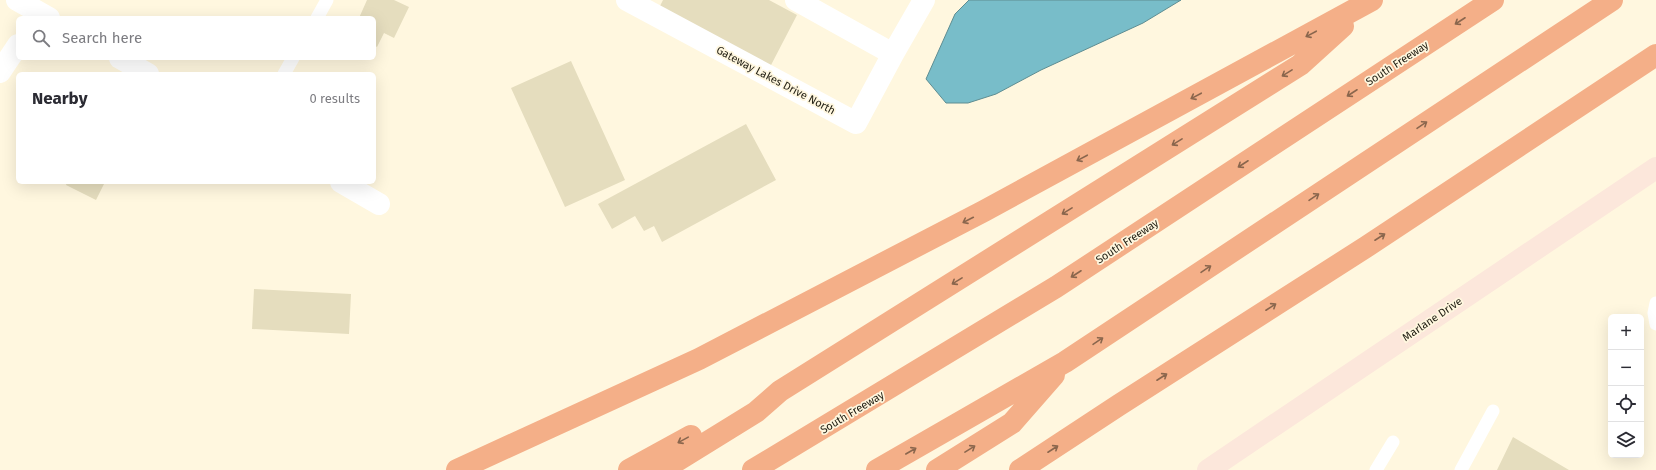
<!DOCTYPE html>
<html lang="en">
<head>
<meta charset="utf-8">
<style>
  :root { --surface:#fff; --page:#f7f7f7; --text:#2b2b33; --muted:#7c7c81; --line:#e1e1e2 }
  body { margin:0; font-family:"Fira Sans",sans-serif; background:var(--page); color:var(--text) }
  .controls { position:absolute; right:12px; bottom:12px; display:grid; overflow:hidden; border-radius:6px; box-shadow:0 4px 16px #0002 }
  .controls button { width:36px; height:36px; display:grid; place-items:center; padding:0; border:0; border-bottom:1px solid var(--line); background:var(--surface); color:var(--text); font:20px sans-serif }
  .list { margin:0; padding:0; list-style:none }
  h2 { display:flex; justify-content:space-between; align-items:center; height:52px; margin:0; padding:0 16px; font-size:17px }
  h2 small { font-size:13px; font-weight:400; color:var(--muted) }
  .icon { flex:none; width:22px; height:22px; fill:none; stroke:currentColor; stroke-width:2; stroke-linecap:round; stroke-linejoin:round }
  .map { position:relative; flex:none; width:1656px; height:470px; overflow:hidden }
  .search { position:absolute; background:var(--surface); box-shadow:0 4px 16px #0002; left:16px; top:16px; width:360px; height:44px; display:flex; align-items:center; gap:10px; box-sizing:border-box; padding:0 14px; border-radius:6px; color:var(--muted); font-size:15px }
  .panel { position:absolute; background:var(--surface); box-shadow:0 4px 16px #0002; left:16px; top:72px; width:360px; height:112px; border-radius:6px }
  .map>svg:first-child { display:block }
  .water { fill:#78bdc9; stroke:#5e8d92 }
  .building { fill:#e5ddbe }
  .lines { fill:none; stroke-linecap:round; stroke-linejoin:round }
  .lane { stroke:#fff; stroke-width:13 }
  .street { stroke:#fff; stroke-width:22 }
  .secondary { stroke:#fce7db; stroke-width:22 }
  .highway { stroke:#f4af88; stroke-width:22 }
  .oneway { stroke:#8a664d }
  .labels { text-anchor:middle; stroke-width:3.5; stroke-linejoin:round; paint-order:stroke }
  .street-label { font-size:11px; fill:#201d12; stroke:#fff7df }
</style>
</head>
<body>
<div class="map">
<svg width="1656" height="470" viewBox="0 0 1656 470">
  <rect width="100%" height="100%" fill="#fff7df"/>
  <path class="water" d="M969 0H1181L1143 23 1041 70 996 94 968 103H946L926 79 955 14Z"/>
  <path class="building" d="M367 0H394L409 7 394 38 384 33 377 47 374 45V18H359Z
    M663 0H769L797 15 770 67 659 8Z
    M571 61 625 180 565 207 511 88Z
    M746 124 776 180 662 242 654 226 644 231 635 216 612 229 598 204Z
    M67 182H105L96 200 66 185Z
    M254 289 351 294 349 334 252 329Z
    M1513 437 1569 470H1497Z"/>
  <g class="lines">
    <path class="lane" d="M317 18 327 0
      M284 74 293 58
      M1656 303 1654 313 1656 324
      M1376 470 1393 442
      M1461 470 1493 411"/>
    <path class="street" d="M17 0 49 18
      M627 0 856 123 893 54 924 0
      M796 0 893 54
      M120 58 148 74
      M0 72 18 45
      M341 182 379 204"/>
    <path class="secondary" d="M1208 470 1656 168"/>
    <path class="highway" d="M457 470 699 359 984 211 1372 0
      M629 470 691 436
      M662 470 756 412 780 391 1300 65 1343 26
      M753 470 1056 287 1493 0
      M877 470 1065 362 1612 0
      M937 470 1012 423 1054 375
      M1020 470 1119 405 1366 247 1656 55"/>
  </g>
  <defs><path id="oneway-shaft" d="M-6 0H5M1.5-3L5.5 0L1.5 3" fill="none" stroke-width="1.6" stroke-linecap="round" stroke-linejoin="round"/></defs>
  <g class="oneway">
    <use href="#oneway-shaft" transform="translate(1460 21) rotate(147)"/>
    <use href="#oneway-shaft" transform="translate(1311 34) rotate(152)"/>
    <use href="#oneway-shaft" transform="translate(1287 73) rotate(148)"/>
    <use href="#oneway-shaft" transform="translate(1352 93) rotate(147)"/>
    <use href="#oneway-shaft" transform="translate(1196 96) rotate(152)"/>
    <use href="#oneway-shaft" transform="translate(1422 125) rotate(-34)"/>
    <use href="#oneway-shaft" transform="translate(1177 142) rotate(148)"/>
    <use href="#oneway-shaft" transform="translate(1082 158) rotate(152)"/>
    <use href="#oneway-shaft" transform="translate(1243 164) rotate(147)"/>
    <use href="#oneway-shaft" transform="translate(1314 197) rotate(-34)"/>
    <use href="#oneway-shaft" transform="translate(1067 211) rotate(148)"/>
    <use href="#oneway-shaft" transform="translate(968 220) rotate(153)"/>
    <use href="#oneway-shaft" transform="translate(1380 237) rotate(-33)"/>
    <use href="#oneway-shaft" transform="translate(1206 269) rotate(-34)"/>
    <use href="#oneway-shaft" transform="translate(1076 274) rotate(147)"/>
    <use href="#oneway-shaft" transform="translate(957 281) rotate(148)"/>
    <use href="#oneway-shaft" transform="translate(1271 307) rotate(-33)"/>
    <use href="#oneway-shaft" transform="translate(1098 341) rotate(-34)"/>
    <use href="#oneway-shaft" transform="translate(1162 377) rotate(-33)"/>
    <use href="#oneway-shaft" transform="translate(683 440) rotate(151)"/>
    <use href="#oneway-shaft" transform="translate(970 449) rotate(-32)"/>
    <use href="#oneway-shaft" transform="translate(1053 449) rotate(-33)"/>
    <use href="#oneway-shaft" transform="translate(911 451) rotate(-30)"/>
  </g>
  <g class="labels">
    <g class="street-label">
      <text transform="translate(1397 63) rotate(-33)" y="4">South Freeway</text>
      <text transform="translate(776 80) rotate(28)" y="4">Gateway Lakes Drive North</text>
      <text transform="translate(1127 241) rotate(-33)" y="4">South Freeway</text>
      <text transform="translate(1432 319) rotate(-34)" y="4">Marlane Drive</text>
      <text transform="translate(852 412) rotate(-31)" y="4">South Freeway</text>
    </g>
  </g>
</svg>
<div class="controls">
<button>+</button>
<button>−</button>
<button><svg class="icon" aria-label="locate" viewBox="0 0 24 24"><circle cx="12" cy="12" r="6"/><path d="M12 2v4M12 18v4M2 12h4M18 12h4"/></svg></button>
<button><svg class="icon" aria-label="layers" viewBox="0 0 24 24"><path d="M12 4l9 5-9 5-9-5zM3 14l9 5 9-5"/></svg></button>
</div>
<div class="search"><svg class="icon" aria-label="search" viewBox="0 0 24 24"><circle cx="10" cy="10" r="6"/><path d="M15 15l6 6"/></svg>Search here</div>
<section class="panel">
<h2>Nearby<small>0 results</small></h2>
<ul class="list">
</ul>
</section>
</div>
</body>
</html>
